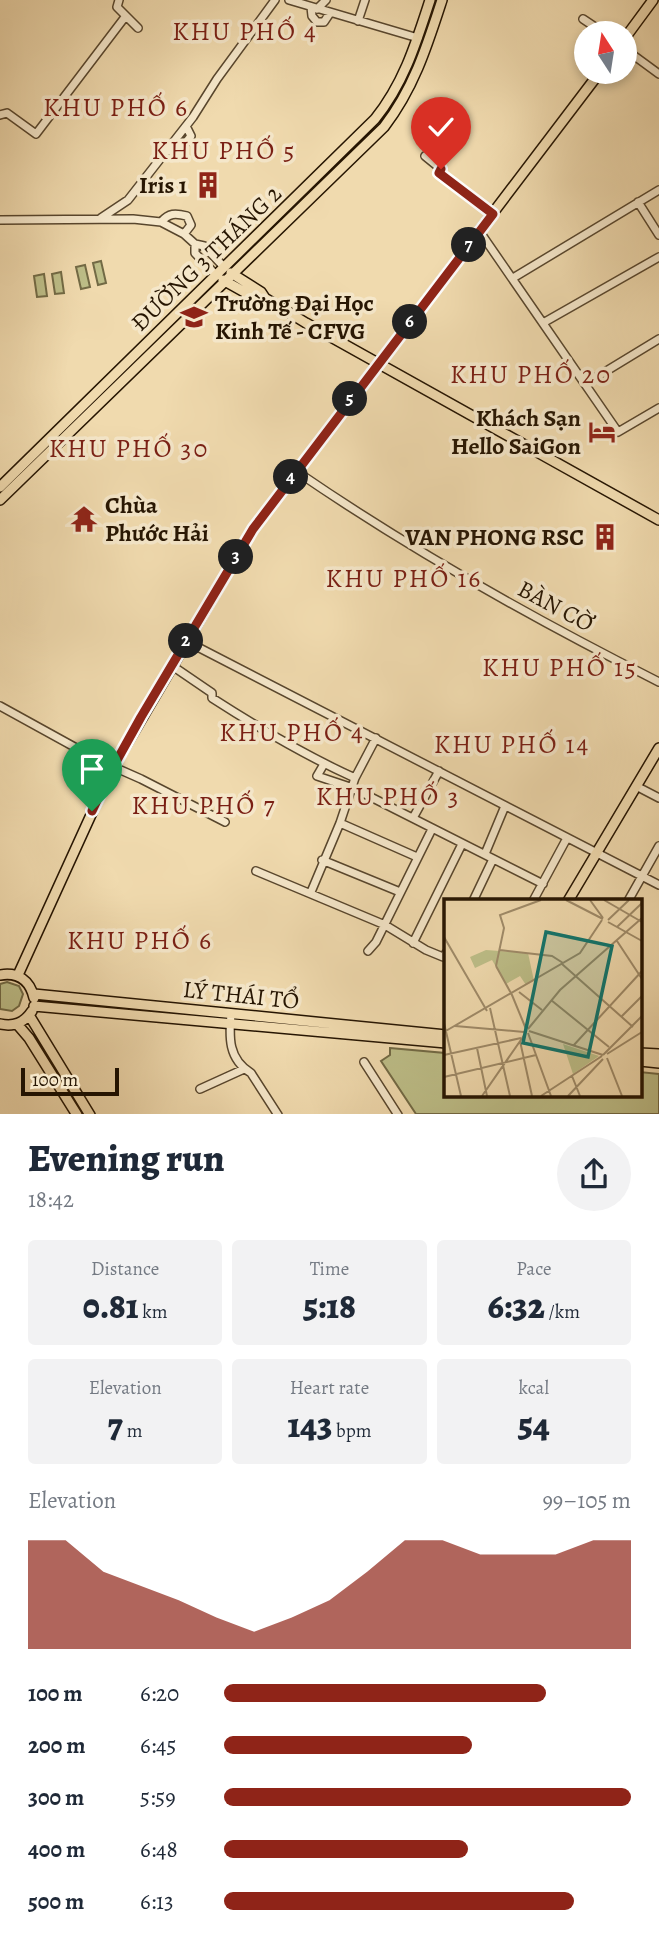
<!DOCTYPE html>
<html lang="en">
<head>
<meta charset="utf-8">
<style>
	body { margin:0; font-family:Alegreya,serif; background:#f2f2f3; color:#1f2937; height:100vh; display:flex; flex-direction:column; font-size:26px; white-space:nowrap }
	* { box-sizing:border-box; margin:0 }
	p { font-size:23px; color:#747a83 }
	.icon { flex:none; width:38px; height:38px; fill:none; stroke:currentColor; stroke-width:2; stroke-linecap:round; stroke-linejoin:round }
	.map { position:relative; height:1114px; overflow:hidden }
	.details { display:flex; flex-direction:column; background:#fff; flex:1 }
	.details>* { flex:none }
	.needle { width:46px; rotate:348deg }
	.controls { position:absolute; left:574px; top:21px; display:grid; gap:14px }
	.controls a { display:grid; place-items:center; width:63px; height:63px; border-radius:50%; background:#fff; box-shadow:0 4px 10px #0003; font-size:35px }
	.scale { position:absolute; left:21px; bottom:18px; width:98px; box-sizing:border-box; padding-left:7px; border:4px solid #261502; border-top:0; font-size:19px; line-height:24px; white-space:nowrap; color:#261502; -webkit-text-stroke:5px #f5e7ca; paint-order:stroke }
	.pin { position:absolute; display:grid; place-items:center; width:60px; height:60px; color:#fff; margin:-72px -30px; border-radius:50% 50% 50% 0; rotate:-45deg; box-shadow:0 0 7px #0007 }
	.pin .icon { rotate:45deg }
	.km { position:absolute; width:35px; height:35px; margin:-18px; border-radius:50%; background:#222; color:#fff; font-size:19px; line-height:35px; text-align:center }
	.round { display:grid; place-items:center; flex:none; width:74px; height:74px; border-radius:37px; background:#f2f2f3 }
	.overview { display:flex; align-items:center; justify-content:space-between; height:119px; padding:0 28px }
	h1 { font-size:38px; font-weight:800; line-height:52px }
	.stats { display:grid; grid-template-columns:repeat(3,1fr); gap:10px; height:119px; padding:7px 28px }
	.stats div { display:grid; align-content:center; border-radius:7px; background:#f2f2f3; text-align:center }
	.stats b { font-size:35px; font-weight:800 }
	.stats small { font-size:19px; font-weight:400 }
	.stats p { font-size:19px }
	.chart { height:196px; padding:14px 28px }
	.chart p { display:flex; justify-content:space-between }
	.chart svg { width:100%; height:126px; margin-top:7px; fill:#8f2418; opacity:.7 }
	ul { padding:0 28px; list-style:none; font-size:23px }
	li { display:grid; grid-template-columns:112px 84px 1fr; align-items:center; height:52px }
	li i { height:18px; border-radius:9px; background:#8f2418 }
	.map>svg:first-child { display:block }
	.green { fill:#bdbe88; stroke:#726a45; stroke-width:2 }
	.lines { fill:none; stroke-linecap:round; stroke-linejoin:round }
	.minor-casing { stroke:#58462d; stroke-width:10 }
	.major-casing { stroke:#261502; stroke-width:12 }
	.minor { stroke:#f5e7ca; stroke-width:7 }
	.major { stroke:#f0daae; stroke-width:9 }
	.route-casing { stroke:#fff; stroke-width:14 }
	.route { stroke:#8f2418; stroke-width:9 }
	.labels { text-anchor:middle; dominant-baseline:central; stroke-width:7; stroke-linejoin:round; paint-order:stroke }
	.poi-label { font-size:24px; font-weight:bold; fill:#261502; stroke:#f5e7ca; text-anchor:end }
	.street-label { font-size:24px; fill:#261502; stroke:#f5e7ca }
	.neighbourhood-label { font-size:26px; letter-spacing:2px; fill:#7a1f14; stroke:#f5e7ca }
	.inset-road { fill:none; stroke:#9f8b69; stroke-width:2 }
	.view { fill:#0f766e; fill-opacity:0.15; stroke:#0f766e; stroke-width:3.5 }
	.inset-edge { fill:none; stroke:#261502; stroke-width:3.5 }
</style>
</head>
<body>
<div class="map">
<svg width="659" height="1115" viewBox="0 0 659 1115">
	<rect width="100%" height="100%" fill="#f0daae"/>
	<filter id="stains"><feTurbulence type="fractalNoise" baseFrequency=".00286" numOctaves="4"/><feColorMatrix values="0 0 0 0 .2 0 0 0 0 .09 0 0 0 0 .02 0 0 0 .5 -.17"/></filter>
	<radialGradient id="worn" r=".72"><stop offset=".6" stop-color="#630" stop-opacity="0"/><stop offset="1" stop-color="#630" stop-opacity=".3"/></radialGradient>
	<path class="green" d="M101,261L106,283L98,285L93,263Z
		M85,265L90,287L81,289L76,267Z
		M61,272L64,293L55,294L52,274Z
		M44,274L47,296L37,297L34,276Z
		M7,982L19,986L23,994L19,1006L12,1011L0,1009V984Z
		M390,1048L445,1053L446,1095H640V1072L659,1074V1114H416L381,1061L390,1055Z"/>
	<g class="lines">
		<defs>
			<path id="minor" d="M119,0L117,7L138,28
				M289,0L418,38
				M311,7L312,16L317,22H324L330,13
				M317,9L326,0
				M583,19L604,33
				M358,21L365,0
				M625,49L659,74
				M0,115L7,113L36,134L125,17
				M167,151L178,152L191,136L186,126
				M425,156L441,169L439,173L493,214
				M638,202L659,235
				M101,218L128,200L193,117L217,79L275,0
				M0,220L133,219L161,222L184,234L195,244L204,246L224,267
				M161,222C169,213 175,213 187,216L191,225L184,234
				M480,232L618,432L659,408
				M195,244V253L216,275
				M513,278L659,190
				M543,323L659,257
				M585,384L659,339
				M296,471C411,550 534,619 659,682
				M186,641L659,885
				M171,665L212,693V698C257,727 306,756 355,778
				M0,706L98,760L141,779L225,822
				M324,764L317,776L353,788L543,884
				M636,786L659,798
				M413,818L439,771
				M340,823L417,857
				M485,854L505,806
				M322,860L400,892
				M256,871L385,925L426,950L443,957L446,953
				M311,892L340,823L355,778L376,738
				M473,901L493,859
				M533,901L567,838
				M628,901L659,846
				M413,943L462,844
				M368,951L376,942L432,829
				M231,1014C229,1037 228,1059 251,1073L278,1115
				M364,1062L398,1115
				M200,1089L244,1069"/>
			<path id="major" d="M625,38L653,0
				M231,273L261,292L265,298L306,323L659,520
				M223,280L257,299L265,298
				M0,487L375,119C404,83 416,43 430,0
				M0,500L384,127C414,88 427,46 442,0
				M568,901L659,748
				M0,975C18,972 30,980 34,998
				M18,975L111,771L253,529L600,72
				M34,994L446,1035
				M34,1006L446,1043
				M29,1015L90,1115
				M0,1024C14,1027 24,1023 32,1011
				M17,1024L29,1038L77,1115
				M640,1053L659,1054
				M640,1061L659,1063"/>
		</defs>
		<use href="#minor" class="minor-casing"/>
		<use href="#major" class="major-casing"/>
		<use href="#minor" class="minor"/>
		<use href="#major" class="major"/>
	</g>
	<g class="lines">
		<defs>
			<path id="route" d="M92,811L111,771L141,717L253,529L493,214L439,173L441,169"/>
		</defs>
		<use href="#route" class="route-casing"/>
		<use href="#route" class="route"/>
	</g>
	<defs>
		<symbol id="building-bare" viewBox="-9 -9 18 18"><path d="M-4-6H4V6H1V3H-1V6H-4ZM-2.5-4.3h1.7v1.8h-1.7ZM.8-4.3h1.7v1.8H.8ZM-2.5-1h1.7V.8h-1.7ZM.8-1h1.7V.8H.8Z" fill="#8f2418" stroke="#f5e7ca" stroke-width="2.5" paint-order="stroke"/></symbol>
		<symbol id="university-bare" viewBox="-9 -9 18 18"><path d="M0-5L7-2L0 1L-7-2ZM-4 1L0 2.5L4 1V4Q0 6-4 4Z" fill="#8f2418" stroke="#f5e7ca" stroke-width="2.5" paint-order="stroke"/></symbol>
		<symbol id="hotel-bare" viewBox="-9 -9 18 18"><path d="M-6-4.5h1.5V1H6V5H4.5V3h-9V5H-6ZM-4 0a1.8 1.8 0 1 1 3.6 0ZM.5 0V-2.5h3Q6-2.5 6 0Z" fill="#8f2418" stroke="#f5e7ca" stroke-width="2.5" paint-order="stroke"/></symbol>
		<symbol id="temple-bare" viewBox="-9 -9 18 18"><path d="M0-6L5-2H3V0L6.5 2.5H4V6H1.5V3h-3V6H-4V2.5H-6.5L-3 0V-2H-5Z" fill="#8f2418" stroke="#f5e7ca" stroke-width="2.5" paint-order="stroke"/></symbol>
	</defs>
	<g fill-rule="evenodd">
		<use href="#building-bare" x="189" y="166" width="38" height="38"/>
		<use href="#university-bare" x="175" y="298" width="38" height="38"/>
		<use href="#hotel-bare" x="583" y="413" width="38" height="38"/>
		<use href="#temple-bare" x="65" y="500" width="38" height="38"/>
		<use href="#building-bare" x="586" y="518" width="38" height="38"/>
	</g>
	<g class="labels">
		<g class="poi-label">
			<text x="187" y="185">Iris 1</text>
			<text x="215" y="303" text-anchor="start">Trường Đại Học<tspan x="215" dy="28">Kinh Tế - CFVG</tspan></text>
			<text x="581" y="418">Khách Sạn<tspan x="581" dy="28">Hello SaiGon</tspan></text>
			<text x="105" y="505" text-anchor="start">Chùa<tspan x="105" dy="28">Phước Hải</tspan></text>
			<text x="584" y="537">VAN PHONG RSC</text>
		</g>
		<g class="street-label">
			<text transform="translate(206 258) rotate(-44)">ĐƯỜNG 3 THÁNG 2</text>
			<text transform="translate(556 606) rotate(28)">BÀN CỜ</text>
			<text transform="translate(241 995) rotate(6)">LÝ THÁI TỔ</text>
		</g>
		<g class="neighbourhood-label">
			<text x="245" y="31">KHU PHỐ 4</text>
			<text x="116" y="107">KHU PHỐ 6</text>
			<text x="224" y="150">KHU PHỐ 5</text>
			<text x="531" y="374">KHU PHỐ 20</text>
			<text x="129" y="448">KHU PHỐ 30</text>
			<text x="404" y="578">KHU PHỐ 16</text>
			<text x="560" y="667">KHU PHỐ 15</text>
			<text x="292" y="732">KHU PHỐ 4</text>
			<text x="512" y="744">KHU PHỐ 14</text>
			<text x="388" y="796">KHU PHỐ 3</text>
			<text x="204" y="805">KHU PHỐ 7</text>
			<text x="140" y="940">KHU PHỐ 6</text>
		</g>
	</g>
	<g transform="translate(444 899)">
		<rect width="198" height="198" fill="#f0daae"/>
		<path d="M42,51L84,54L90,82L82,86L76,77L62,85L48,61L31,69L26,58ZM119,145L155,157L129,175Z" fill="#bdbe88"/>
		<path class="inset-road" d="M122,1L159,20M146,1L159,19M160,1L198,23M164,21L185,1M164,23L198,42M173,28L198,4M0,38L43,112M173,42L198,80M56,51L108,57L119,64M118,65L189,128M52,67L60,29L56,16L97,1M52,67L68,96M75,93L98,111M68,96L82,130M107,101L165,148M46,109L66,197M178,117L198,97M0,124L17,197M11,127L80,133M84,130L116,91L198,19M85,132L159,156M0,133L136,54L158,21M84,134L107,197M76,142L88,197M129,147L198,72M33,149L43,197M163,155L198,133M0,156L77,139M159,156L198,117M163,159L178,197M128,177L136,197M0,178L92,156M38,197L81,135M97,197L158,157M124,197L159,160"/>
		<path class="view" d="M102,33L168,47L144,158L79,144Z"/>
		<rect width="198" height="198" class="inset-edge"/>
	</g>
	<rect width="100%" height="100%" filter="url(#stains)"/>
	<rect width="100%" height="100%" fill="url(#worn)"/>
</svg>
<div class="controls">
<a><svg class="needle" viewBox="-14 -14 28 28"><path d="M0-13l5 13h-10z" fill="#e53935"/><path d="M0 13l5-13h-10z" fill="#747a83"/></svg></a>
</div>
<div class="scale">100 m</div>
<div class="pin" style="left:92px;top:811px;background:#1e9e55"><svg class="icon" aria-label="arrive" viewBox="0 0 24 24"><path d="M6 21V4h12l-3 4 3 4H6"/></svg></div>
<div class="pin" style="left:441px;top:169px;background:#d93025"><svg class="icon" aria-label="check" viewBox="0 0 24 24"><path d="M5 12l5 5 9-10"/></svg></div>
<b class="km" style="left:186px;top:641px">2</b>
<b class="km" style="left:236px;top:557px">3</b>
<b class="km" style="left:291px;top:477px">4</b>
<b class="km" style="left:350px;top:399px">5</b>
<b class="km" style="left:410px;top:322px">6</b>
<b class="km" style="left:469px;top:245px">7</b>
</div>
<section class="details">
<div class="overview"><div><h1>Evening run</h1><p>18:42</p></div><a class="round"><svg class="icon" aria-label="share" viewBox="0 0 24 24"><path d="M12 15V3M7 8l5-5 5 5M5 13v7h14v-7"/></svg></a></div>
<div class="stats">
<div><p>Distance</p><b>0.81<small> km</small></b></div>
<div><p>Time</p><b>5:18</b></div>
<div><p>Pace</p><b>6:32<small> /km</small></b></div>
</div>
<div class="stats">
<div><p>Elevation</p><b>7<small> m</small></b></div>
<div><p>Heart rate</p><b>143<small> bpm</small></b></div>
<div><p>kcal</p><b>54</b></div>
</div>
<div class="chart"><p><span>Elevation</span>99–105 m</p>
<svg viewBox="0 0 160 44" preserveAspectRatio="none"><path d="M0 44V6L10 6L20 17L30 22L40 27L50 33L60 38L70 33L80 27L90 17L100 6L110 6L120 11L130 11L140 11L150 6L160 6V44z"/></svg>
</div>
<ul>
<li><b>100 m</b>6:20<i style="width:79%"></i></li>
<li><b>200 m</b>6:45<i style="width:61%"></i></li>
<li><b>300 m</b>5:59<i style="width:100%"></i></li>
<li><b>400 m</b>6:48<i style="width:60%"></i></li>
<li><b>500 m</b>6:13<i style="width:86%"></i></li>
</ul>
</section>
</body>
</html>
